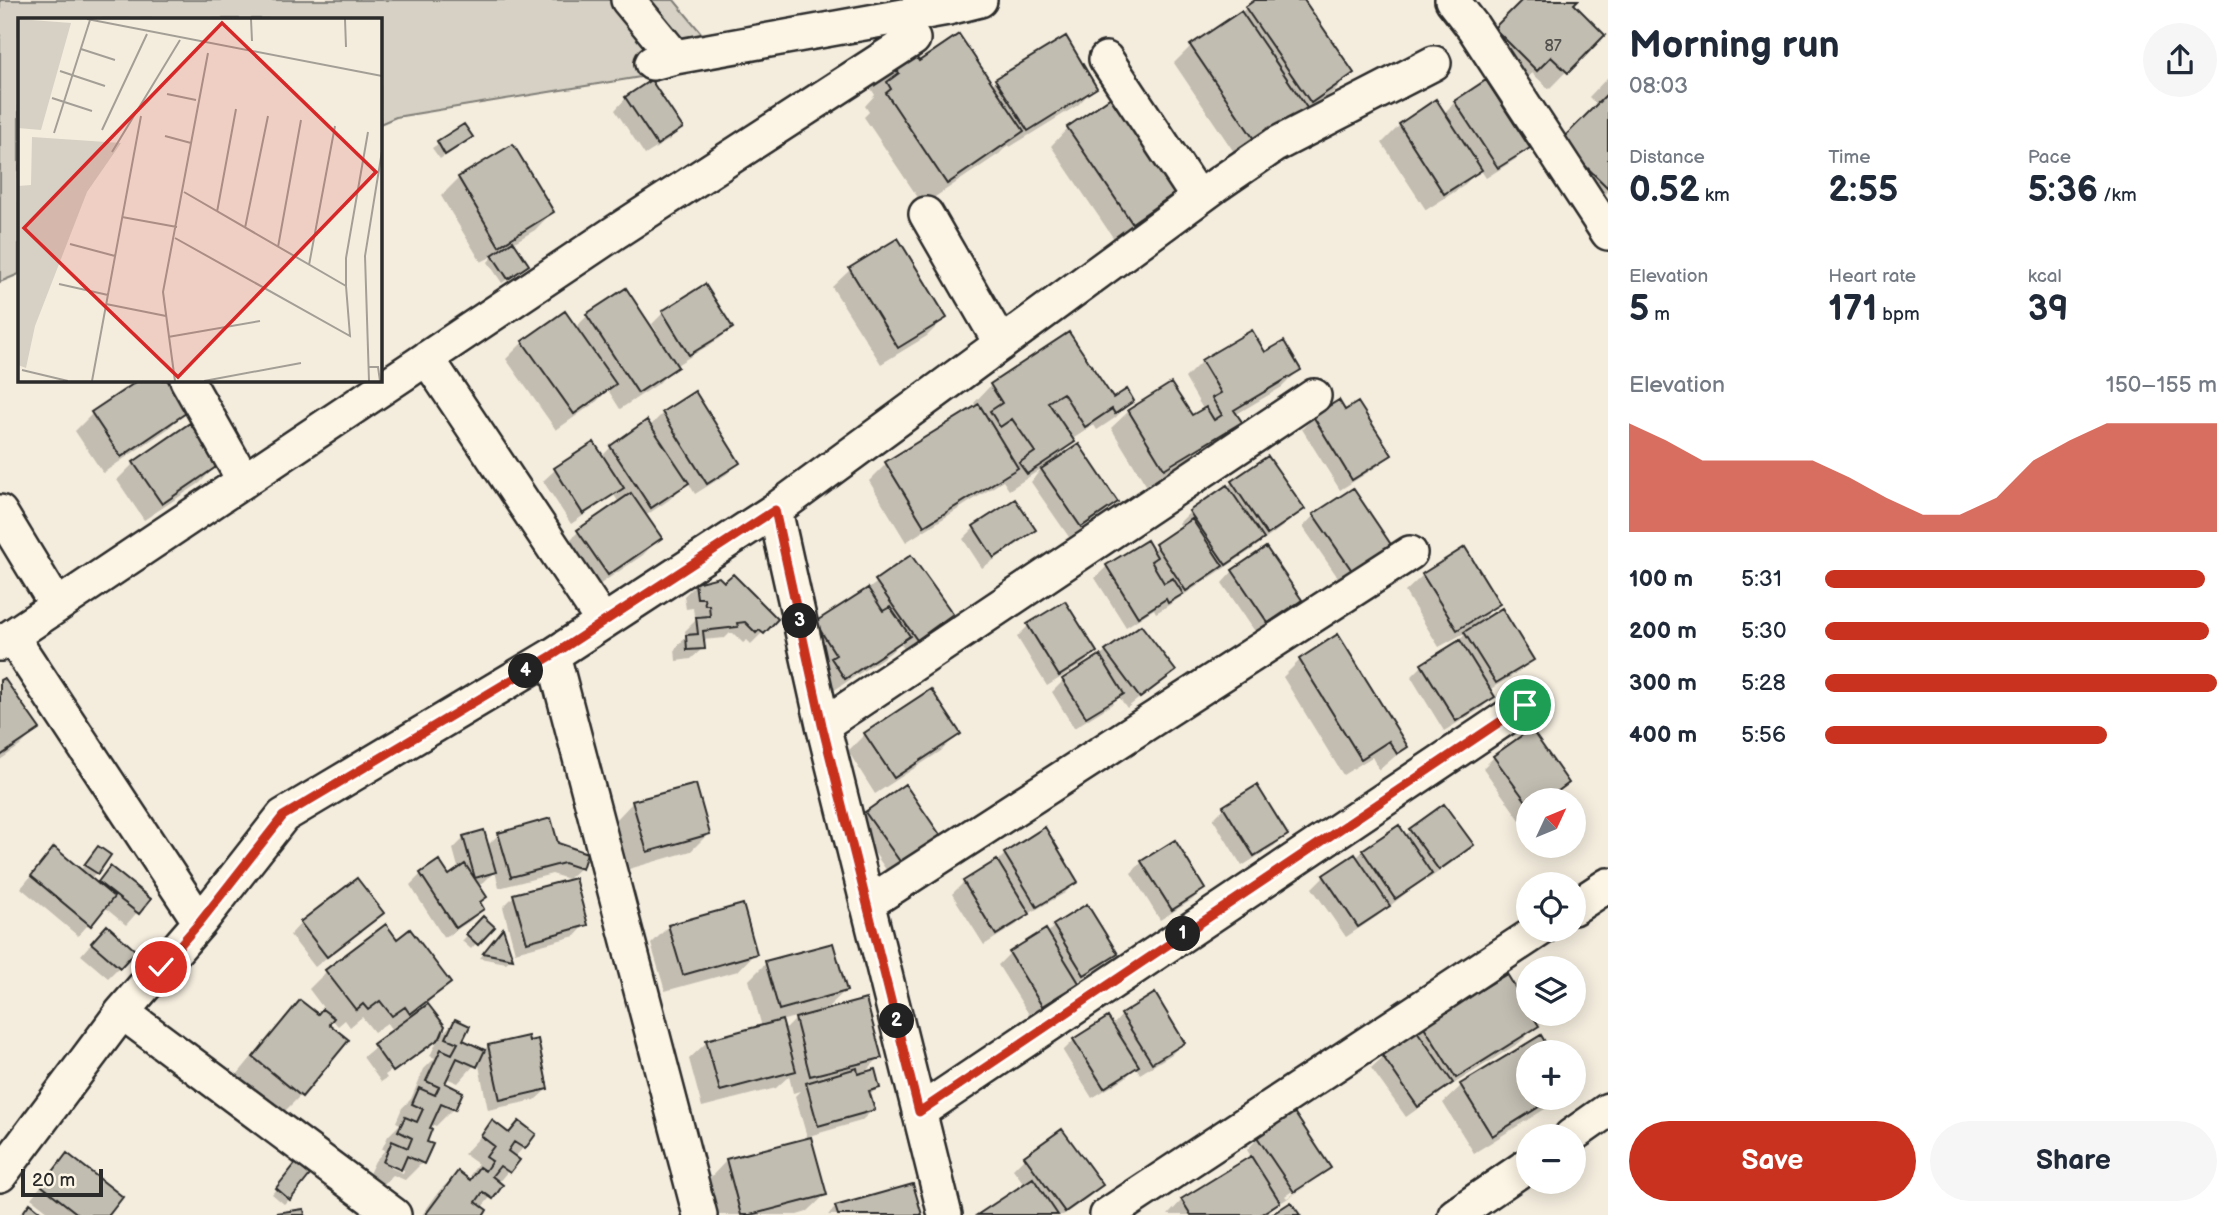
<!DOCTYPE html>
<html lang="en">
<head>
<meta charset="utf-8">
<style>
	body { margin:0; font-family:"Balsamiq Sans",sans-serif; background:#f6f6f7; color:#1f2937; height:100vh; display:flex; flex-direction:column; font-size:26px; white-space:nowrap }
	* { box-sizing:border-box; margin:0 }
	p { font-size:23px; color:#747a83 }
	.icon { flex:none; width:38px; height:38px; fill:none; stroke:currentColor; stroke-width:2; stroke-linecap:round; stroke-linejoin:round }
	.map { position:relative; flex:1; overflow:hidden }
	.drawer { display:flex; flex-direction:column; background:#fff; width:630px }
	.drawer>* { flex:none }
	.needle { width:46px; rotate:46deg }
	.tools { position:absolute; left:1516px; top:788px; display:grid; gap:14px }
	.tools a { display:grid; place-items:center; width:70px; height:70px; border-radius:50%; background:#fff; box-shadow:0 4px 18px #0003; font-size:35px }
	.scale { position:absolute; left:21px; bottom:18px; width:82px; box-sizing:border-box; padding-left:7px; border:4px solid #2b2b2b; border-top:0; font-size:19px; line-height:24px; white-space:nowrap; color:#2b2b2b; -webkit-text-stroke:5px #fcf5e5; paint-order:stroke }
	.pin { position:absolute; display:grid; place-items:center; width:60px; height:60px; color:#fff; margin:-30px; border:4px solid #fff; border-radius:50%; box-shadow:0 2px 7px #0007 }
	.km { position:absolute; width:35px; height:35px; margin:-18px; border-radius:50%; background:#222; color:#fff; font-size:19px; line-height:35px; text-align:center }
	.round { display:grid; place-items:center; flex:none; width:74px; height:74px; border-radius:37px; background:#f6f6f7 }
	.overview { display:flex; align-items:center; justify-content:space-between; height:119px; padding:0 21px }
	h1 { font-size:38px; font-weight:800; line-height:52px }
	.metrics { display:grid; grid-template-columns:repeat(3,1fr); gap:10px; height:119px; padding:7px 21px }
	.metrics div { display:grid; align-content:center }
	.metrics b { font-size:35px; font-weight:800 }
	.metrics small { font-size:19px; font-weight:400 }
	.metrics p { font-size:19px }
	.chart { height:196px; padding:14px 21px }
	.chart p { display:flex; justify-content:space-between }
	.chart svg { width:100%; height:126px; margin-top:7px; fill:#c8321e; opacity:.7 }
	.primary-button { display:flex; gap:14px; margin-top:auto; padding:14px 21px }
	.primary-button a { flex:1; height:80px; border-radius:42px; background:#c8321e; color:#fff; font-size:28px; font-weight:800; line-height:80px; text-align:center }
	.primary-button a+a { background:#f6f6f7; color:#1f2937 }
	ul { padding:0 21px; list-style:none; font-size:23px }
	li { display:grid; grid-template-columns:112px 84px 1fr; align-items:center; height:52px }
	li i { height:18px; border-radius:9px; background:#c8321e }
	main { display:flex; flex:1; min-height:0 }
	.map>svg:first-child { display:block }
	.green { fill:#d6d1c4; stroke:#807e78; stroke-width:2 }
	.shadow { fill:#0003; fill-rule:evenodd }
	.building { fill:#c2bdb1; stroke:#2b2b2b; stroke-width:2 }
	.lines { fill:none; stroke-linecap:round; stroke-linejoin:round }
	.minor-casing { stroke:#2b2b2b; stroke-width:38 }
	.minor { stroke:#fcf5e5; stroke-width:33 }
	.route-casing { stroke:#fff; stroke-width:14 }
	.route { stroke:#c8321e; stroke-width:9 }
	.labels { text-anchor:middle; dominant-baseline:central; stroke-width:5; stroke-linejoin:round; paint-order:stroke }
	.number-label { font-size:16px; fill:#51504c }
	.inset-road { fill:none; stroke:#a49f96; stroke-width:2 }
	.view { fill:#d62828; fill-opacity:0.15; stroke:#d62828; stroke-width:3.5 }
	.inset-edge { fill:none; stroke:#2b2b2b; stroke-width:3.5 }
</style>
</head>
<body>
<main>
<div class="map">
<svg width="1608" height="1215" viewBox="0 0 1608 1215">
	<rect width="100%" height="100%" fill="#f4edde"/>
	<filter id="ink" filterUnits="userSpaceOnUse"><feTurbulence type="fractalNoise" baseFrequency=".0143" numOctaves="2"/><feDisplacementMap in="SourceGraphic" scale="14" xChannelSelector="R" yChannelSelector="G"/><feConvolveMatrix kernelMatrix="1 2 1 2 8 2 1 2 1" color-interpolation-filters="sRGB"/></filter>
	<g filter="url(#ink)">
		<path class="green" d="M0,0H674L726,63L396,117L380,124V19H19V274L0,282Z"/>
		<path class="shadow" d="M1259,0H1302L1352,73L1335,91L1238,158L1174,63L1191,46Z
			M1525,0H1575L1571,4L1602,35L1549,89L1532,73L1519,87L1478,47Z
			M919,63L991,86L996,80L1095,87L1078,105L1010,147L1008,145L999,154L923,205L864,117L869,112L865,106L875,95L870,87L893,64Z
			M1608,77V191L1592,207L1544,160L1598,106L1589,97Z
			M626,98L680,128L669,140L645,155L615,110Z
			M1455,102L1528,147L1516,159L1486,178L1480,169L1462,187L1426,210L1382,143L1400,125L1443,114Z
			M464,126L471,137L440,159L432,148Z
			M1068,128L1180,188L1162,206L1114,239L1051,146Z
			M512,146L552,212L535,230L513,243L522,270L502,283L488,262L493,256L481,262L441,196L459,178Z
			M897,241L945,318L927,336L881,364L832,287L850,270Z
			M663,313L730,328L719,339L675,366L658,384L620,409L608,390L596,402L556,430L506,359L523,342L575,328L588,315L654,334L657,332L652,324Z
			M1069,335L1112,401H1132L1115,418L1097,430L1094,425L1071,440L1073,442L1056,459L1116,501L1105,513L1069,537L1031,482L1041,469L1009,490L1003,481L906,542L869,481L886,464L977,408L974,403L991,385Z
			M1264,355L1299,370L1282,387L1235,415L1239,421L1222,439L1146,485L1111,428L1129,411L1191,418L1203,409L1185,378L1202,361Z
			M142,380H165L186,410L169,428L103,473L75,431L92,414Z
			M694,393L738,463L727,474L695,494L688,482L669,500L645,516L660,537L643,555L590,591L561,549L578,532L619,503L614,495L571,524L543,481L555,470L594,445L601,457L611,447L646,423L649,427L663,413Z
			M1338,402L1344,413L1389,455L1378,466L1340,490L1302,429L1314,417Z
			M1268,458L1302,509L1291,520L1250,551L1169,605L1156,613L1154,609L1126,627L1095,578L1107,566L1151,550L1182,528L1179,523L1190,512Z
			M134,463L217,465L200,483L144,520L117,480Z
			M1314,515L1390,545L1341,582L1303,527Z
			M974,528L1033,530L1022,541L982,568L963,539Z
			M911,557L951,614L940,625L905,650L900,643L890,653L827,695L799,641Z
			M1233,571L1300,599L1288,611L1256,633L1222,583Z
			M1423,575L1498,603L1478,624L1532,660L1520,671L1489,690L1493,696L1482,708L1444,731L1411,677L1422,666L1454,646L1468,631L1439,647L1405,592Z
			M696,584L776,619L751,644L747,640L743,643L733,633H730L725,638L702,640L703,648L691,659L676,661L675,649L686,637L685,631L701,615L694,616L693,608L686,609L684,596Z
			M1028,626L1095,652L1084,663L1047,686L1017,637Z
			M1106,652L1173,671L1127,708L1119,697L1111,705L1074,728L1052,692L1063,681Z
			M1300,660L1406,747L1379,770L1372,757L1343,775L1283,677Z
			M0,682L37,729L20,746L0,760Z
			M865,734H958L941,751L875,794L848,751Z
			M1494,757L1567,783L1548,800H1528V814L1520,820L1483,768Z
			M633,802L708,834L691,851L629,869L616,820Z
			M1224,808L1286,835L1274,846L1242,866L1213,819Z
			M867,813L930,851L891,877L855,824Z
			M1411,830L1471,845L1460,857L1427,880L1425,878L1376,917L1346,937L1312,888L1324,876L1355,856L1356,858L1363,851L1404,836Z
			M499,834L580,868L568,879L552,874L499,888L495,871L483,883L477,885L478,903L482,909L470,921L444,938L410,885L421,874L448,878L459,871L453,849L464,838L487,846Z
			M54,849L80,871L93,853L109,855L90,880L95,884L110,869L148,900L126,925L104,907L78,936L21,888Z
			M1005,854L1076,881L1065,893L1025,916L1016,925L984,945L952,894L964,882L997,862Z
			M1142,862L1203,889L1192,900L1160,920L1131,873Z
			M514,896L586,924L575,936L515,952L503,907Z
			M382,913L315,967L290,935L301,923Z
			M483,919L492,927L471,949L462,941Z
			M385,926L396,941L449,983L426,1004L443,1026L438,1038L455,1021L461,1041L483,1051L488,1046L547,1089L535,1100L488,1110L478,1061L458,1083L446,1078L443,1084L453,1109L436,1126L430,1124L422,1163L405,1180L393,1175L382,1186L366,1180L375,1161L385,1150L382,1149L388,1136L400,1124L396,1122L402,1108L411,1099L424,1069L435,1058L430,1056L438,1039L385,1075L387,1078L381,1082L363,1057L393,1032L387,1023L374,1032L362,1017L350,1027L345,1020L338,1026L331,1018L327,1024L301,1095L283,1113L237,1075L283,1019L300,1002L317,1016L324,1009L309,989L326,972ZM390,1163L404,1170L403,1173L387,1166Z
			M669,926L755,953L738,971L665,991L651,944Z
			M1054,926L1116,954L1104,965L1076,982L1065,994L1030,1016L998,965L1010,953L1045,932L1047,934Z
			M498,936L511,959L506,963L480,958Z
			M95,939L119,967L108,978L81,955Z
			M766,963L845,991L823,1012L880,1057L863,1074L878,1087L869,1096L873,1110L861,1121L809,1136L825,1195L807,1212L797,1215H719L710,1178L727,1160L808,1140L795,1096L800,1091L793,1093L789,1076L776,1088L702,1107L689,1059L707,1042L762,1027L749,980ZM799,1016L783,1032L780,1021Z
			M1528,1013L1537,1026L1519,1043L1444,1090L1406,1117L1371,1068L1383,1057L1424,1026Z
			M1122,1015L1183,1042L1172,1054L1140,1074L1136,1067L1125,1078L1092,1098L1063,1051L1074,1040L1112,1026Z
			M1540,1037L1528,1052V1097H1560L1553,1104L1474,1153L1443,1103L1461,1086Z
			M493,1123L523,1148L514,1158L517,1160L498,1183L501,1185L481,1208L482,1215H422L440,1190L458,1173L468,1181L472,1177L470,1175L478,1164L464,1154Z
			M1258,1138L1329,1168L1318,1178V1174L1285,1196L1287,1198L1318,1179L1282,1202L1280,1200L1265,1215H1260V1213L1256,1215H1168L1182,1200L1252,1158L1247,1150Z
			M67,1155L107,1215H53L31,1198Z
			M1025,1157L1101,1185L1089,1197L1063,1215H980L1025,1185L1013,1169Z
			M291,1171L289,1199L284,1204L272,1194Z
			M836,1207L920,1215H828Z"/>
		<path class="building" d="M1255,0H1304L1354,73L1311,103L1245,7Z
			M1522,0H1578L1574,4L1605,35L1568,73L1551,57L1537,71L1494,28Z
			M1241,11L1307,108L1256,142L1190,45Z
			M959,34L1024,131L947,184L886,93L891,89L887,82L899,73L892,62L911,49L919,61Z
			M1066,36L1097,88L1028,131L995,79Z
			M651,80L683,128L657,145L625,97Z
			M1486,80L1530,148L1498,168L1454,101Z
			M1117,93L1182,188L1132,223L1067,127Z
			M1607,94L1608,95V188L1560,141Z
			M1436,99L1482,170L1444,194L1399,124Z
			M464,124L473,137L445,155L437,141Z
			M513,144L554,212L499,246L458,177Z
			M898,238L947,318L898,348L849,268Z
			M513,241L529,265L508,279L492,255Z
			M705,284L733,328L689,355L662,311Z
			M626,288L678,367L638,393L586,314Z
			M565,311L616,384L574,414L522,341Z
			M1252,330L1265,352L1284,341L1301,370L1234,410L1242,422L1164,469L1128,410L1171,383L1192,415L1206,407L1214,420L1222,415L1212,398L1221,393L1201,360Z
			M1069,332L1113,398L1127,389L1134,401L1115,414L1112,409L1085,427L1063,393L1048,402L1075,442L1027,474L1019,463L1035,452L1012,419L1000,427L990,411L1002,403L990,384Z
			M139,380H167L189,411L121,457L91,412Z
			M695,391L740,463L707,484L662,412Z
			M1339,400L1345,410L1358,402L1392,455L1352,480L1313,416Z
			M979,404L1018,468L924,526L885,462Z
			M647,420L689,483L651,508L610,446Z
			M190,423L219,465L162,504L133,462Z
			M594,442L624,488L583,514L554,468Z
			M1079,444L1118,502L1081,527L1041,469Z
			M1268,456L1305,509L1267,535L1231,481Z
			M1227,485L1264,539L1226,565L1189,511Z
			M1353,488L1392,546L1353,572L1313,514Z
			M631,493L662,538L608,575L577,530Z
			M1015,499L1036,530L994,558L973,526Z
			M1192,519L1223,566L1186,591L1155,544Z
			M1147,540L1157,557L1151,561L1164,583L1173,578L1183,594L1168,603L1166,599L1138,617L1106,565Z
			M1266,547L1302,600L1268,623L1232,570Z
			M1465,547L1500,604L1457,630L1422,574Z
			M911,555L953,614L917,640L875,580Z
			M733,574L778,619L764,634L759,630L756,633L745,622L737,623L738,627L703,631L705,649L687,650L686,635L698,634L696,617L710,616L709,605H705L704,598H697L695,583L719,577L724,582Z
			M868,588L883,611L890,607L910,636L845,679L831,658L836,655L815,622Z
			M1065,601L1097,652L1059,676L1027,624Z
			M1502,608L1534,660L1496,683L1464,632Z
			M1141,625L1176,671L1140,698L1105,651Z
			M1338,634L1408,747L1397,754L1389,741L1361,759L1299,659Z
			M1460,640L1495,697L1456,721L1421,664Z
			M1100,655L1124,694L1086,717L1062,679Z
			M4,678L40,729L0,756V680Z
			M931,689L961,734L894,778L864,733Z
			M1531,729L1569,783L1546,800H1528V804L1493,756Z
			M696,784L710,834L647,852L632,801Z
			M905,784L943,839L904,867L865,812Z
			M1257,785L1288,835L1254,856L1223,806Z
			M1444,804L1474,845L1439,870L1409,829Z
			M551,818L558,843L587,853L582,869L564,863L511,877L498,833Z
			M1399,825L1432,874L1395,899L1362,850Z
			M1045,827L1078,882L1037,907L1004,853Z
			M484,830L496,872L475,878L463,836Z
			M1175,840L1205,889L1172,910L1141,861Z
			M98,846L111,855L98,874L84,865Z
			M54,847L114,897L91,926L31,876Z
			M1355,854L1390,906L1358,927L1323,875Z
			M439,860L449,875L465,864L487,897L480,902L484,909L456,928L420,873Z
			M997,860L1030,914L996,935L963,881Z
			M110,866L151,899L139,914L98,882Z
			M357,878L384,913L327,957L300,922Z
			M575,878L588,925L527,942L513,894Z
			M743,904L757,954L683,975L668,925Z
			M1087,904L1118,954L1084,975L1053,925Z
			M483,916L495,927L478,945L466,934Z
			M386,924L397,939L410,929L451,983L410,1014L405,1007L392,1016L380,1001L368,1010L363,1004L356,1010L325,970Z
			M107,925L136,951L120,968L91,943Z
			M503,928L513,959L483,953Z
			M1046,929L1079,983L1042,1006L1009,952Z
			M833,943L847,991L779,1010L765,961Z
			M1507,974L1528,1008V1013H1531L1539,1026L1456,1078L1423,1025Z
			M1155,993L1185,1043L1152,1063L1121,1014Z
			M866,999L882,1058L810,1076L795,1018Z
			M300,1000L318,1014L322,1009L334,1018L329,1024L349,1040L302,1097L253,1057Z
			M428,1004L445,1026L440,1038L393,1072L373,1044Z
			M1108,1017L1139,1066L1104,1088L1073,1039Z
			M455,1019L470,1026L463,1040L485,1050L477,1067L457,1058L445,1083L463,1092L455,1110L441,1104L430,1128L432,1129L427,1142L433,1144L424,1164L407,1156L401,1170L383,1162L392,1141L408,1148L412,1138L398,1131L405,1117L417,1122L423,1109L412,1104L419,1088L435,1095L439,1087L426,1081L441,1049L452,1054L458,1043L446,1038Z
			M782,1020L796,1071L720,1091L706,1040Z
			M1417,1031L1453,1083L1418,1107L1382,1055Z
			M1541,1035L1551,1052H1528V1097H1555L1492,1136L1460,1084Z
			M528,1036L529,1041L538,1039L548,1089L500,1100L488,1045Z
			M857,1068L858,1074L875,1069L880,1088L869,1091L875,1110L818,1126L806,1083Z
			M1294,1112L1331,1168L1294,1192L1257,1137Z
			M492,1120L509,1133L519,1121L536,1134L525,1149L514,1142L508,1151L520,1160L510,1173L500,1166L492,1176L503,1185L493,1199L483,1192L476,1202L487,1210L484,1215H428L426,1214L458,1171L470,1180L479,1167L485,1171L492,1161L486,1157L494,1146L481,1136Z
			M1062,1129L1103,1185L1065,1212L1024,1156Z
			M811,1137L827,1195L750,1215H741L726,1159Z
			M67,1153L123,1197L109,1215H79L42,1186Z
			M1251,1156L1280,1202L1260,1215H1191L1181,1199Z
			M296,1163L310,1175L290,1200L276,1188Z
			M1033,1178L1058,1215H977Z
			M913,1184L922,1215H838L835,1206Z
			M1291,1202L1300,1215H1271Z
			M30,1203L45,1215H21Z
			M304,1209L305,1215H274L276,1213Z"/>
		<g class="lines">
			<defs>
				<path id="minor" d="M628,0L675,57
					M1452,0L1473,27L1608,233
					M1106,59L1198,198
					M652,63L675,57L948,8L980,0
					M926,214L1001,344
					M427,358L603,622
					M187,380L244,481
					M775,510L823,725L945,1215
					M0,512L57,606
					M12,637L200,922
					M0,644L614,233L913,39
					M553,655L700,1215
					M823,725L1314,396
					M867,904L1410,553
					M1573,908L1608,885
					M122,1012L394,1215
					M919,1112L1525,705
					M1571,1136L1608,1110
					M0,1175L122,1012L200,922L283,816L553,655L775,510L1218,184L1275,145L1434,63
					M1107,1215L1541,929
					M1455,1215L1528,1165"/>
			</defs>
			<use href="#minor" class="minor-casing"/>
			<use href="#minor" class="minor"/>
		</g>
	</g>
	<g class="lines" filter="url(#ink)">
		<defs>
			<path id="route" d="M161,967L200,922L283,816L553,655L775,510L822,725L919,1112L1525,705"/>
		</defs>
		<use href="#route" class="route-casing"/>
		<use href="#route" class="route"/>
	</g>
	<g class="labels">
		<g class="number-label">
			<text x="1553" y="46">87</text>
		</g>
	</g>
	<g transform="translate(18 18)">
		<rect width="364" height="364" fill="#f4edde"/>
		<path d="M0,1L53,5L23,112L0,110ZM14,119L103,125L69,174L17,308L8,350L0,347V168L13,167Z" fill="#d6d1c4"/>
		<path class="inset-road" d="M69,1L364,58M233,1L234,23M327,1L328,29M63,31L97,42M42,53L87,68M149,76L178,82M34,80L74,93M84,112L129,16M36,115L72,2M147,118L173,125M94,134L162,22M199,194L218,91M104,199L159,209M227,210L250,98M157,220L332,318L328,268L166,174M52,226L97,238M260,229L283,102M291,247L317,108M41,266L90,277M328,268V240L350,114M88,286L148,298M150,319L242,303M351,349H360L362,363M4,352L50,363M74,363L123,98M157,363L145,274L190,35M186,363L283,345M351,363L347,238L364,133"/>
		<path class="view" d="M204,5L358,154L160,359L6,210Z"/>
		<rect width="364" height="364" class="inset-edge"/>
	</g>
</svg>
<div class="tools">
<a><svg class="needle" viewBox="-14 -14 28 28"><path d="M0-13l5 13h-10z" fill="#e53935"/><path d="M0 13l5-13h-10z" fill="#747a83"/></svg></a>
<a><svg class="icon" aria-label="locate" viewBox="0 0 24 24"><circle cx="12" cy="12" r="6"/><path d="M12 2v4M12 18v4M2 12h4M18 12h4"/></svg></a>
<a><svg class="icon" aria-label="layers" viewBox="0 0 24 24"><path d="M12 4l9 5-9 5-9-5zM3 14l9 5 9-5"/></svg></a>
<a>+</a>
<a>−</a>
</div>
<div class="scale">20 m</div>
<div class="pin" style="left:1525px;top:705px;background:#1e9e55"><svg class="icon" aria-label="arrive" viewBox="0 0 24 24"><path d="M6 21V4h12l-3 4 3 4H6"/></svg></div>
<div class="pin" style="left:161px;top:967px;background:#d93025"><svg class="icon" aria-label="check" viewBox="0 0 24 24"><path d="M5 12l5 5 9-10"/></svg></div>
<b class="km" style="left:1183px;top:934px">1</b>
<b class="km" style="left:897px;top:1021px">2</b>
<b class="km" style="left:800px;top:621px">3</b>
<b class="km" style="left:526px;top:671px">4</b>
</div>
<section class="drawer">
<div class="overview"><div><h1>Morning run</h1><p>08:03</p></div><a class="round"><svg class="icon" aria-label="share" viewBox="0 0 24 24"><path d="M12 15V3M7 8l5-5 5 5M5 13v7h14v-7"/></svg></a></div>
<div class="metrics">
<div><p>Distance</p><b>0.52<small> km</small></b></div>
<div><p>Time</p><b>2:55</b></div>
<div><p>Pace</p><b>5:36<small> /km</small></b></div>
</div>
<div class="metrics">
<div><p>Elevation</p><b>5<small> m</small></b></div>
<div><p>Heart rate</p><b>171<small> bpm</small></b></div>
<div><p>kcal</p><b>39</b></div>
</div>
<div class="chart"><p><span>Elevation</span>150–155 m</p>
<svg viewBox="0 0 160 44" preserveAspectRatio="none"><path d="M0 44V6L10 12L20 19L30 19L40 19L50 19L60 25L70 32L80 38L90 38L100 32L110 19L120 12L130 6L140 6L150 6L160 6V44z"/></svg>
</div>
<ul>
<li><b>100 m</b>5:31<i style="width:97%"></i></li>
<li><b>200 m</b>5:30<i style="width:98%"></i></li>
<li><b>300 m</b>5:28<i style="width:100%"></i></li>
<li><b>400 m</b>5:56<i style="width:72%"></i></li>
</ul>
<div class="primary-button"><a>Save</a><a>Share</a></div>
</section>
</main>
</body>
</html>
